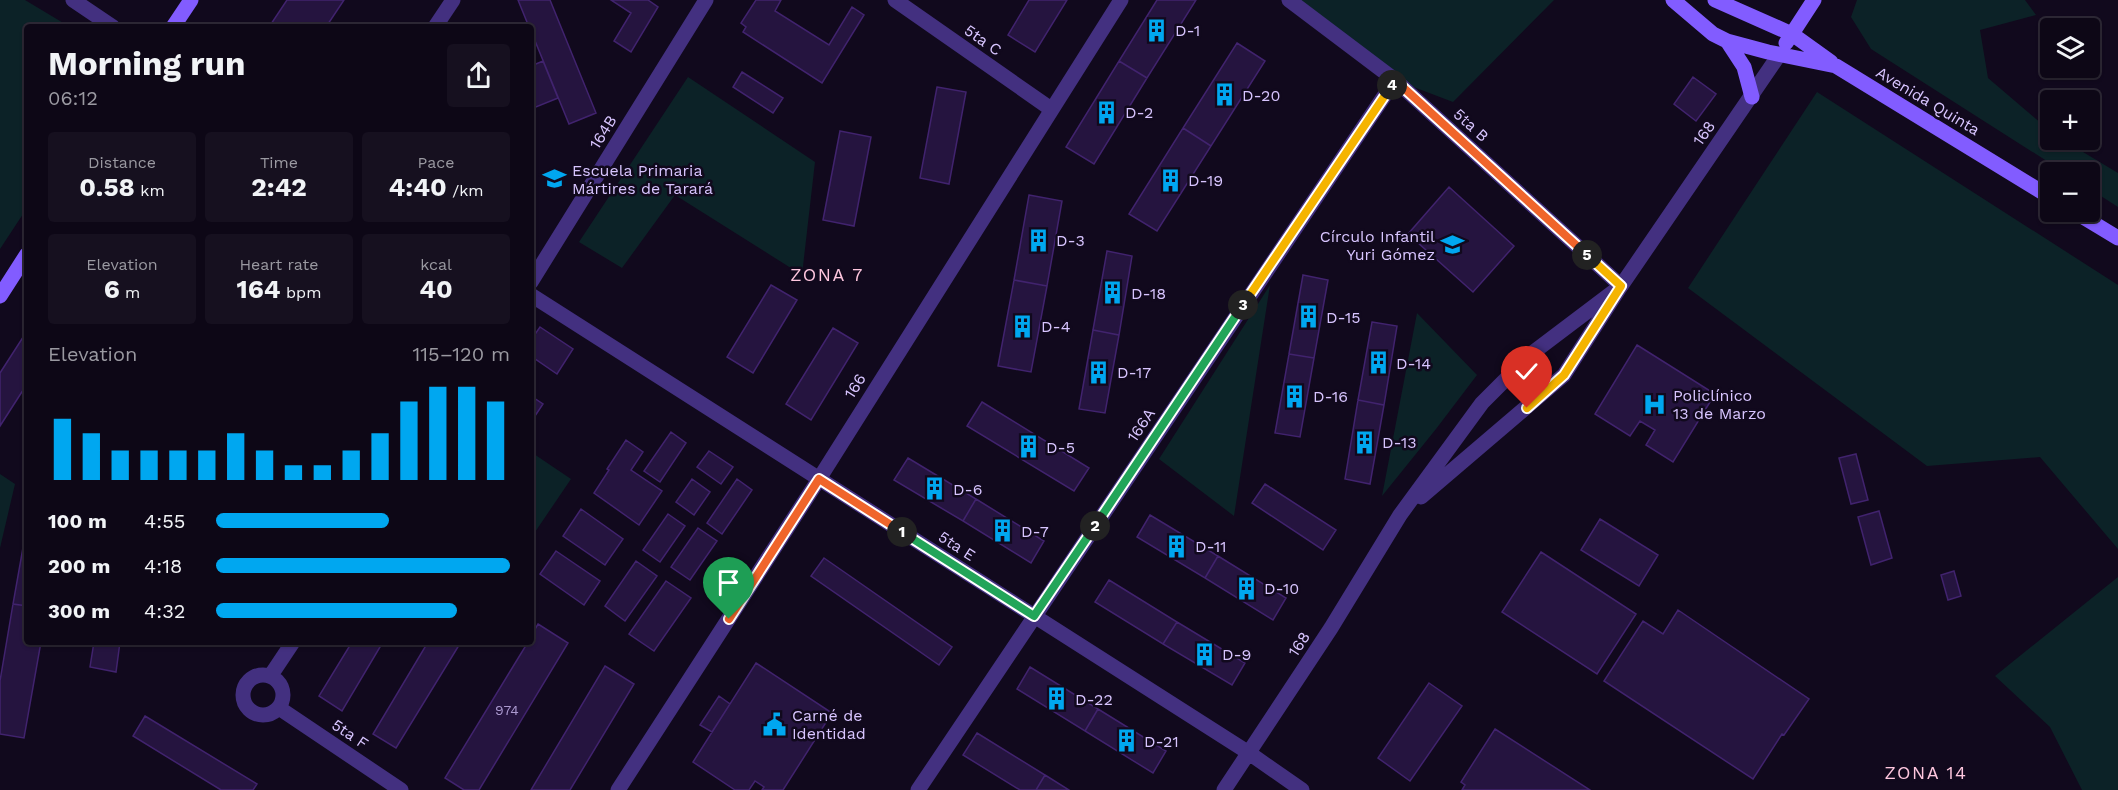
<!DOCTYPE html>
<html lang="en">
<head>
<meta charset="utf-8">
<style>
	body { margin:0; font-family:"Work Sans",sans-serif; background:#16101f; color:#f1f3f6; height:100vh; display:flex; flex-direction:column; font-size:22px; white-space:nowrap }
	* { box-sizing:border-box; margin:0 }
	p { font-size:20px; color:#9a99a1 }
	.icon { flex:none; width:33px; height:33px; fill:none; stroke:currentColor; stroke-width:2; stroke-linecap:round; stroke-linejoin:round }
	.map { position:relative; flex:1; overflow:hidden }
	.panel { position:absolute; left:24px; top:24px; width:510px; height:621px; display:flex; flex-direction:column; background:#0d0716; border-radius:6px; box-shadow:0 2px 4px #0004,0 0 0 2px #2d2835 }
	.panel>* { flex:none }
	.controls { position:absolute; left:2040px; top:18px; display:grid; gap:12px }
	.controls a { display:grid; place-items:center; width:60px; height:60px; border-radius:6px; background:#0d0716; box-shadow:0 2px 4px #0004,0 0 0 2px #2d2835; font-size:30px }
	.pin { position:absolute; display:grid; place-items:center; width:51px; height:51px; color:#fff; margin:-62px -26px; border-radius:50% 50% 50% 0; rotate:-45deg; box-shadow:0 0 6px #0007 }
	.pin .icon { rotate:45deg }
	.km { position:absolute; width:30px; height:30px; margin:-15px; border-radius:50%; background:#222; color:#fff; font-size:16px; line-height:30px; text-align:center }
	.round { display:grid; place-items:center; flex:none; width:63px; height:63px; border-radius:6px; background:#16101f }
	.overview { display:flex; align-items:center; justify-content:space-between; height:102px; padding:0 24px }
	h1 { font-size:33px; font-weight:700; line-height:45px }
	.stats { display:grid; grid-template-columns:repeat(3,1fr); gap:9px; height:102px; padding:6px 24px }
	.stats div { display:grid; align-content:center; border-radius:6px; background:#16101f; text-align:center }
	.stats b { font-size:26px; font-weight:700 }
	.stats small { font-size:16px; font-weight:400 }
	.stats p { font-size:16px }
	.chart { height:168px; padding:12px 24px }
	.chart p { display:flex; justify-content:space-between }
	.chart svg { width:100%; height:108px; margin-top:6px; stroke:#00a7f0; stroke-width:6 }
	ul { padding:0 24px; list-style:none; font-size:20px }
	li { display:grid; grid-template-columns:96px 72px 1fr; align-items:center; height:45px }
	li i { height:15px; border-radius:8px; background:#00a7f0 }
	.map>svg:first-child { display:block }
	.green { fill:#0c2227 }
	.building { fill:#25143f; stroke:#41236e; stroke-width:1.5 }
	.lines { fill:none; stroke-linecap:round; stroke-linejoin:round }
	.minor { stroke:#433080; stroke-width:15 }
	.tertiary { stroke:#433080; stroke-width:15 }
	.secondary { stroke:#825cff; stroke-width:15 }
	.split-1-casing { stroke:#fff; stroke-width:12 }
	.split-2-casing { stroke:#fff; stroke-width:12 }
	.split-3-casing { stroke:#fff; stroke-width:12 }
	.split-4-casing { stroke:#fff; stroke-width:12 }
	.split-5-casing { stroke:#fff; stroke-width:12 }
	.split-6-casing { stroke:#fff; stroke-width:12 }
	.split-1 { stroke:#f0652b; stroke-width:8 }
	.split-2 { stroke:#22a559; stroke-width:8 }
	.split-3 { stroke:#22a559; stroke-width:8 }
	.split-4 { stroke:#f5b400; stroke-width:8 }
	.split-5 { stroke:#f0652b; stroke-width:8 }
	.split-6 { stroke:#f5b400; stroke-width:8 }
	.labels { text-anchor:middle; dominant-baseline:central; stroke-width:5; stroke-linejoin:round; paint-order:stroke }
	.number-label { font-size:14px; fill:#ab99cf }
	.poi-label { font-size:16px; fill:#d8c5ff; stroke:#11091d; text-anchor:start }
	.street-label { font-size:16px; fill:#d8c5ff; stroke:#11091d }
	.neighbourhood-label { font-size:18px; letter-spacing:1.5px; fill:#ffc7df; stroke:#11091d }
</style>
</head>
<body>
<div class="map">
<svg width="2118" height="790" viewBox="0 0 2118 790">
	<rect width="100%" height="100%" fill="#11091d"/>
	<path class="green" d="M0,0H25L70,27H27V208L0,249Z
		M1289,0H1554L1453,102L1395,80Z
		M1857,0H2025L2036,15L1980,30L1988,78L2050,131V140H2063L2118,173V207L2090,189V172H2064L1871,49L1851,17Z
		M688,77L815,162L802,275L675,195L622,268L579,242Z
		M1817,92L2118,285V549L2040,457L1927,466L1688,288Z
		M1270,285L1234,516L1159,459Z
		M1417,313L1477,375L1436,429L1382,496Z
		M531,452L571,479L531,538Z
		M0,474L15,484L0,548Z
		M2118,577V790H2082L2050,727L1995,676Z"/>
	<path class="building" d="M287,0H344L326,27H269Z
		M518,0H550L596,113L569,124L531,31V27H529Z
		M611,0H648L658,7L631,52L614,41L631,13Z
		M756,0H781L775,11L829,45L852,7L864,15L822,83L743,32L746,27L741,23Z
		M1029,0H1067L1035,52L1008,35Z
		M1157,0H1196L1147,78L1119,61Z
		M1237,43L1265,61L1211,146L1183,128Z
		M543,61L558,98L531,109V66Z
		M1119,61L1147,78L1094,164L1066,147Z
		M742,72L783,98L773,113L733,87Z
		M1693,77L1716,94L1696,121L1674,104Z
		M937,87L966,92L949,184L920,178Z
		M1183,128L1211,146L1157,231L1129,214Z
		M840,131L871,137L854,226L823,220Z
		M1449,187L1514,246L1473,292L1408,234Z
		M1029,195L1062,201L1047,286L1014,280Z
		M1107,251L1132,256L1119,335L1093,330Z
		M1303,275L1328,280L1314,358L1289,354Z
		M1014,280L1047,286L1031,372L998,366Z
		M771,285L797,300L753,373L727,357Z
		M1372,322L1397,326L1384,405L1358,400Z
		M540,327L573,349L557,374L531,356V340Z
		M833,328L858,343L811,420L786,404Z
		M1093,330L1119,335L1105,413L1079,409Z
		M27,331V384L0,426V373Z
		M1637,345L1715,394L1673,462L1646,445L1655,430L1640,421L1630,436L1595,414Z
		M1289,354L1314,358L1300,437L1275,433Z
		M531,396L543,404L531,422Z
		M1358,400L1384,405L1370,484L1345,479Z
		M982,402L1089,468L1074,491L967,426Z
		M671,432L686,443L660,482L644,471Z
		M626,440L643,452L631,470L662,491L639,525L594,493L609,470L607,469Z
		M709,451L733,467L721,484L697,467Z
		M1856,454L1868,500L1851,504L1839,458Z
		M908,458L976,499L963,521L894,480Z
		M692,479L710,492L694,515L676,502Z
		M737,479L752,490L722,534L707,523Z
		M1265,484L1336,530L1323,550L1252,503Z
		M976,499L1044,541L1031,563L963,521Z
		M581,509L623,539L605,565L563,536Z
		M1879,511L1892,558L1871,565L1858,517Z
		M668,514L685,526L660,562L643,550Z
		M1150,515L1218,556L1205,578L1137,537Z
		M1600,519L1658,555L1639,586L1581,550Z
		M27,525V606L13,604Z
		M698,528L717,541L690,580L671,567Z
		M556,551L600,581L584,605L540,574Z
		M1541,552L1636,614L1597,674L1502,612Z
		M1218,556L1286,598L1273,620L1205,578Z
		M824,558L952,647L939,665L811,576Z
		M636,561L657,576L625,621L605,606Z
		M1954,571L1961,596L1948,600L1941,575Z
		M1109,580L1177,622L1163,644L1095,602Z
		M666,581L691,598L654,651L629,634Z
		M13,604L27,606V642H41L24,738L0,734V681Z
		M1678,610L1809,699L1784,735L1782,734L1753,779L1604,681L1643,621L1663,634Z
		M1177,622L1245,663L1232,685L1163,644Z
		M538,624L568,643L479,790H464L445,778L528,642H531V636Z
		M94,642H120L116,672L90,667Z
		M352,642H383L342,711L319,696Z
		M428,642H461L396,748L373,734Z
		M756,663L832,713L783,790H762L764,787L755,781L749,790H735L693,762Z
		M605,666L634,684L570,790H531Z
		M1030,667L1098,709L1085,731L1017,689Z
		M1429,683L1462,706L1410,781L1378,758Z
		M719,696L730,704L712,732L700,725Z
		M1098,709L1166,751L1153,773L1085,731Z
		M145,716L257,784L253,790H221L133,736Z
		M1495,729L1590,790H1462L1465,785L1461,782Z
		M977,733L1045,775L1036,790H1020L963,755Z
		M1045,775L1069,790H1036Z"/>
	<g class="lines">
		<path class="minor" d="M73,0L113,27
			M895,0L1051,109
			M1289,0L1395,80L1621,286
			M435,27L453,0
			M531,282L706,0
			M243 695a20 20 0 1 1 40 0a20 20 0 1 1-40 0Z
			M271,675L293,642
			M279,708L401,790
			M618,790L819,479L1121,0
			M918,790L1395,80"/>
		<path class="tertiary" d="M531,295L1249,753L1302,790
			M1421,497L1564,375L1621,286L1779,55
			M1224,790L1331,628L1400,515L1482,403L1531,354L1621,286"/>
		<path class="secondary" d="M1673,0L1713,34L1727,41L1768,52L1836,66L2050,197
			M1715,0L1792,34L1831,62
			M173,27L191,0
			M1727,41L1744,67L1752,97
			M1786,43L1814,0
			M2075,212L2118,238
			M0,296L27,254"/>
	</g>
	<g class="lines">
		<defs>
			<path id="split-1" d="M729,619L819,479L902,532"/>
			<path id="split-2" d="M902,532L1034,616L1095,526"/>
			<path id="split-3" d="M1095,526L1243,305"/>
			<path id="split-4" d="M1243,305L1392,85"/>
			<path id="split-5" d="M1392,85L1395,80L1587,255"/>
			<path id="split-6" d="M1527,408L1564,375L1621,286L1587,255"/>
		</defs>
		<use href="#split-1" class="split-1-casing"/>
		<use href="#split-2" class="split-2-casing"/>
		<use href="#split-3" class="split-3-casing"/>
		<use href="#split-4" class="split-4-casing"/>
		<use href="#split-5" class="split-5-casing"/>
		<use href="#split-6" class="split-6-casing"/>
		<use href="#split-1" class="split-1"/>
		<use href="#split-2" class="split-2"/>
		<use href="#split-3" class="split-3"/>
		<use href="#split-4" class="split-4"/>
		<use href="#split-5" class="split-5"/>
		<use href="#split-6" class="split-6"/>
	</g>
	<defs>
		<symbol id="building-bare" viewBox="-9 -9 18 18"><path d="M-4-6H4V6H1V3H-1V6H-4ZM-2.5-4.3h1.7v1.8h-1.7ZM.8-4.3h1.7v1.8H.8ZM-2.5-1h1.7V.8h-1.7ZM.8-1h1.7V.8H.8Z" fill="#00a7f0" stroke="#11091d" stroke-width="2.5" paint-order="stroke"/></symbol>
		<symbol id="school-bare" viewBox="-9 -9 18 18"><path d="M0-5L7-2L0 1L-7-2ZM-4 1L0 2.5L4 1V4Q0 6-4 4Z" fill="#00a7f0" stroke="#11091d" stroke-width="2.5" paint-order="stroke"/></symbol>
		<symbol id="hospital-bare" viewBox="-9 -9 18 18"><path d="M-5-5h3v3.5h4V-5h3V5h-3V1.5h-4V5h-3Z" fill="#00a7f0" stroke="#11091d" stroke-width="2.5" paint-order="stroke"/></symbol>
		<symbol id="civic-bare" viewBox="-9 -9 18 18"><path d="M-.6-6.5H3V-4.5H.6V-3L4-1V1h2V6H-6V1h2V-1L-.6-3ZM-1.2 2.5V6h2.4V2.5Z" fill="#00a7f0" stroke="#11091d" stroke-width="2.5" paint-order="stroke"/></symbol>
	</defs>
	<g fill-rule="evenodd">
		<use href="#building-bare" x="1140" y="14" width="33" height="33"/>
		<use href="#building-bare" x="1208" y="78" width="33" height="33"/>
		<use href="#building-bare" x="1090" y="96" width="33" height="33"/>
		<use href="#school-bare" x="538" y="162" width="33" height="33"/>
		<use href="#building-bare" x="1154" y="164" width="33" height="33"/>
		<use href="#building-bare" x="1022" y="224" width="33" height="33"/>
		<use href="#school-bare" x="1436" y="228" width="33" height="33"/>
		<use href="#building-bare" x="1096" y="276" width="33" height="33"/>
		<use href="#building-bare" x="1292" y="300" width="33" height="33"/>
		<use href="#building-bare" x="1006" y="310" width="33" height="33"/>
		<use href="#building-bare" x="1362" y="346" width="33" height="33"/>
		<use href="#building-bare" x="1082" y="356" width="33" height="33"/>
		<use href="#building-bare" x="1278" y="380" width="33" height="33"/>
		<use href="#hospital-bare" x="1638" y="388" width="33" height="33"/>
		<use href="#building-bare" x="1348" y="426" width="33" height="33"/>
		<use href="#building-bare" x="1012" y="430" width="33" height="33"/>
		<use href="#building-bare" x="918" y="472" width="33" height="33"/>
		<use href="#building-bare" x="986" y="514" width="33" height="33"/>
		<use href="#building-bare" x="1160" y="530" width="33" height="33"/>
		<use href="#building-bare" x="1230" y="572" width="33" height="33"/>
		<use href="#building-bare" x="1188" y="638" width="33" height="33"/>
		<use href="#building-bare" x="1040" y="682" width="33" height="33"/>
		<use href="#civic-bare" x="758" y="708" width="33" height="33"/>
		<use href="#building-bare" x="1110" y="724" width="33" height="33"/>
	</g>
	<g class="labels">
		<g class="number-label">
			<text x="507" y="710">974</text>
		</g>
		<g class="poi-label">
			<text x="1175" y="30">D-1</text>
			<text x="1242" y="95">D-20</text>
			<text x="1125" y="112">D-2</text>
			<text x="572" y="170">Escuela Primaria<tspan x="572" dy="18">Mártires de Tarará</tspan></text>
			<text x="1188" y="180">D-19</text>
			<text x="1435" y="236" text-anchor="end">Círculo Infantil<tspan x="1435" dy="18">Yuri Gómez</tspan></text>
			<text x="1056" y="240">D-3</text>
			<text x="1131" y="293">D-18</text>
			<text x="1326" y="317">D-15</text>
			<text x="1041" y="326">D-4</text>
			<text x="1396" y="363">D-14</text>
			<text x="1117" y="372">D-17</text>
			<text x="1673" y="395">Policlínico<tspan x="1673" dy="18">13 de Marzo</tspan></text>
			<text x="1313" y="396">D-16</text>
			<text x="1382" y="442">D-13</text>
			<text x="1046" y="447">D-5</text>
			<text x="953" y="489">D-6</text>
			<text x="1021" y="531">D-7</text>
			<text x="1195" y="546">D-11</text>
			<text x="1264" y="588">D-10</text>
			<text x="1222" y="654">D-9</text>
			<text x="1075" y="699">D-22</text>
			<text x="792" y="715">Carné de<tspan x="792" dy="18">Identidad</tspan></text>
			<text x="1144" y="741">D-21</text>
		</g>
		<g class="street-label">
			<text transform="translate(983 40) rotate(35)">5ta C</text>
			<text transform="translate(1928 101) rotate(31)">Avenida Quinta</text>
			<text transform="translate(1471 125) rotate(42)">5ta B</text>
			<text transform="translate(603 132) rotate(-58)">164B</text>
			<text transform="translate(1704 133) rotate(-55)">168</text>
			<text transform="translate(855 386) rotate(-58)">166</text>
			<text transform="translate(1141 425) rotate(-56)">166A</text>
			<text transform="translate(957 546) rotate(33)">5ta E</text>
			<text transform="translate(1299 644) rotate(-57)">168</text>
			<text transform="translate(350 734) rotate(34)">5ta F</text>
		</g>
		<g class="neighbourhood-label">
			<text x="827" y="274">ZONA 7</text>
			<text x="1926" y="772">ZONA 14</text>
		</g>
	</g>
</svg>
<div class="controls">
<a><svg class="icon" aria-label="layers" viewBox="0 0 24 24"><path d="M12 4l9 5-9 5-9-5zM3 14l9 5 9-5"/></svg></a>
<a>+</a>
<a>−</a>
</div>
<div class="pin" style="left:729px;top:619px;background:#1e9e55"><svg class="icon" aria-label="arrive" viewBox="0 0 24 24"><path d="M6 21V4h12l-3 4 3 4H6"/></svg></div>
<div class="pin" style="left:1527px;top:408px;background:#d93025"><svg class="icon" aria-label="check" viewBox="0 0 24 24"><path d="M5 12l5 5 9-10"/></svg></div>
<b class="km" style="left:902px;top:532px">1</b>
<b class="km" style="left:1095px;top:526px">2</b>
<b class="km" style="left:1243px;top:305px">3</b>
<b class="km" style="left:1392px;top:85px">4</b>
<b class="km" style="left:1587px;top:255px">5</b>
<section class="panel">
<div class="overview"><div><h1>Morning run</h1><p>06:12</p></div><a class="round"><svg class="icon" aria-label="share" viewBox="0 0 24 24"><path d="M12 15V3M7 8l5-5 5 5M5 13v7h14v-7"/></svg></a></div>
<div class="stats">
<div><p>Distance</p><b>0.58<small> km</small></b></div>
<div><p>Time</p><b>2:42</b></div>
<div><p>Pace</p><b>4:40<small> /km</small></b></div>
</div>
<div class="stats">
<div><p>Elevation</p><b>6<small> m</small></b></div>
<div><p>Heart rate</p><b>164<small> bpm</small></b></div>
<div><p>kcal</p><b>40</b></div>
</div>
<div class="chart"><p><span>Elevation</span>115–120 m</p>
<svg viewBox="0 0 160 44" preserveAspectRatio="none"><path d="M5 44V19M15 44V25M25 44V32M35 44V32M45 44V32M55 44V32M65 44V25M75 44V32M85 44V38M95 44V38M105 44V32M115 44V25M125 44V12M135 44V6M145 44V6M155 44V12"/></svg>
</div>
<ul>
<li><b>100 m</b>4:55<i style="width:59%"></i></li>
<li><b>200 m</b>4:18<i style="width:100%"></i></li>
<li><b>300 m</b>4:32<i style="width:82%"></i></li>
</ul>
</section>
</div>
</body>
</html>
